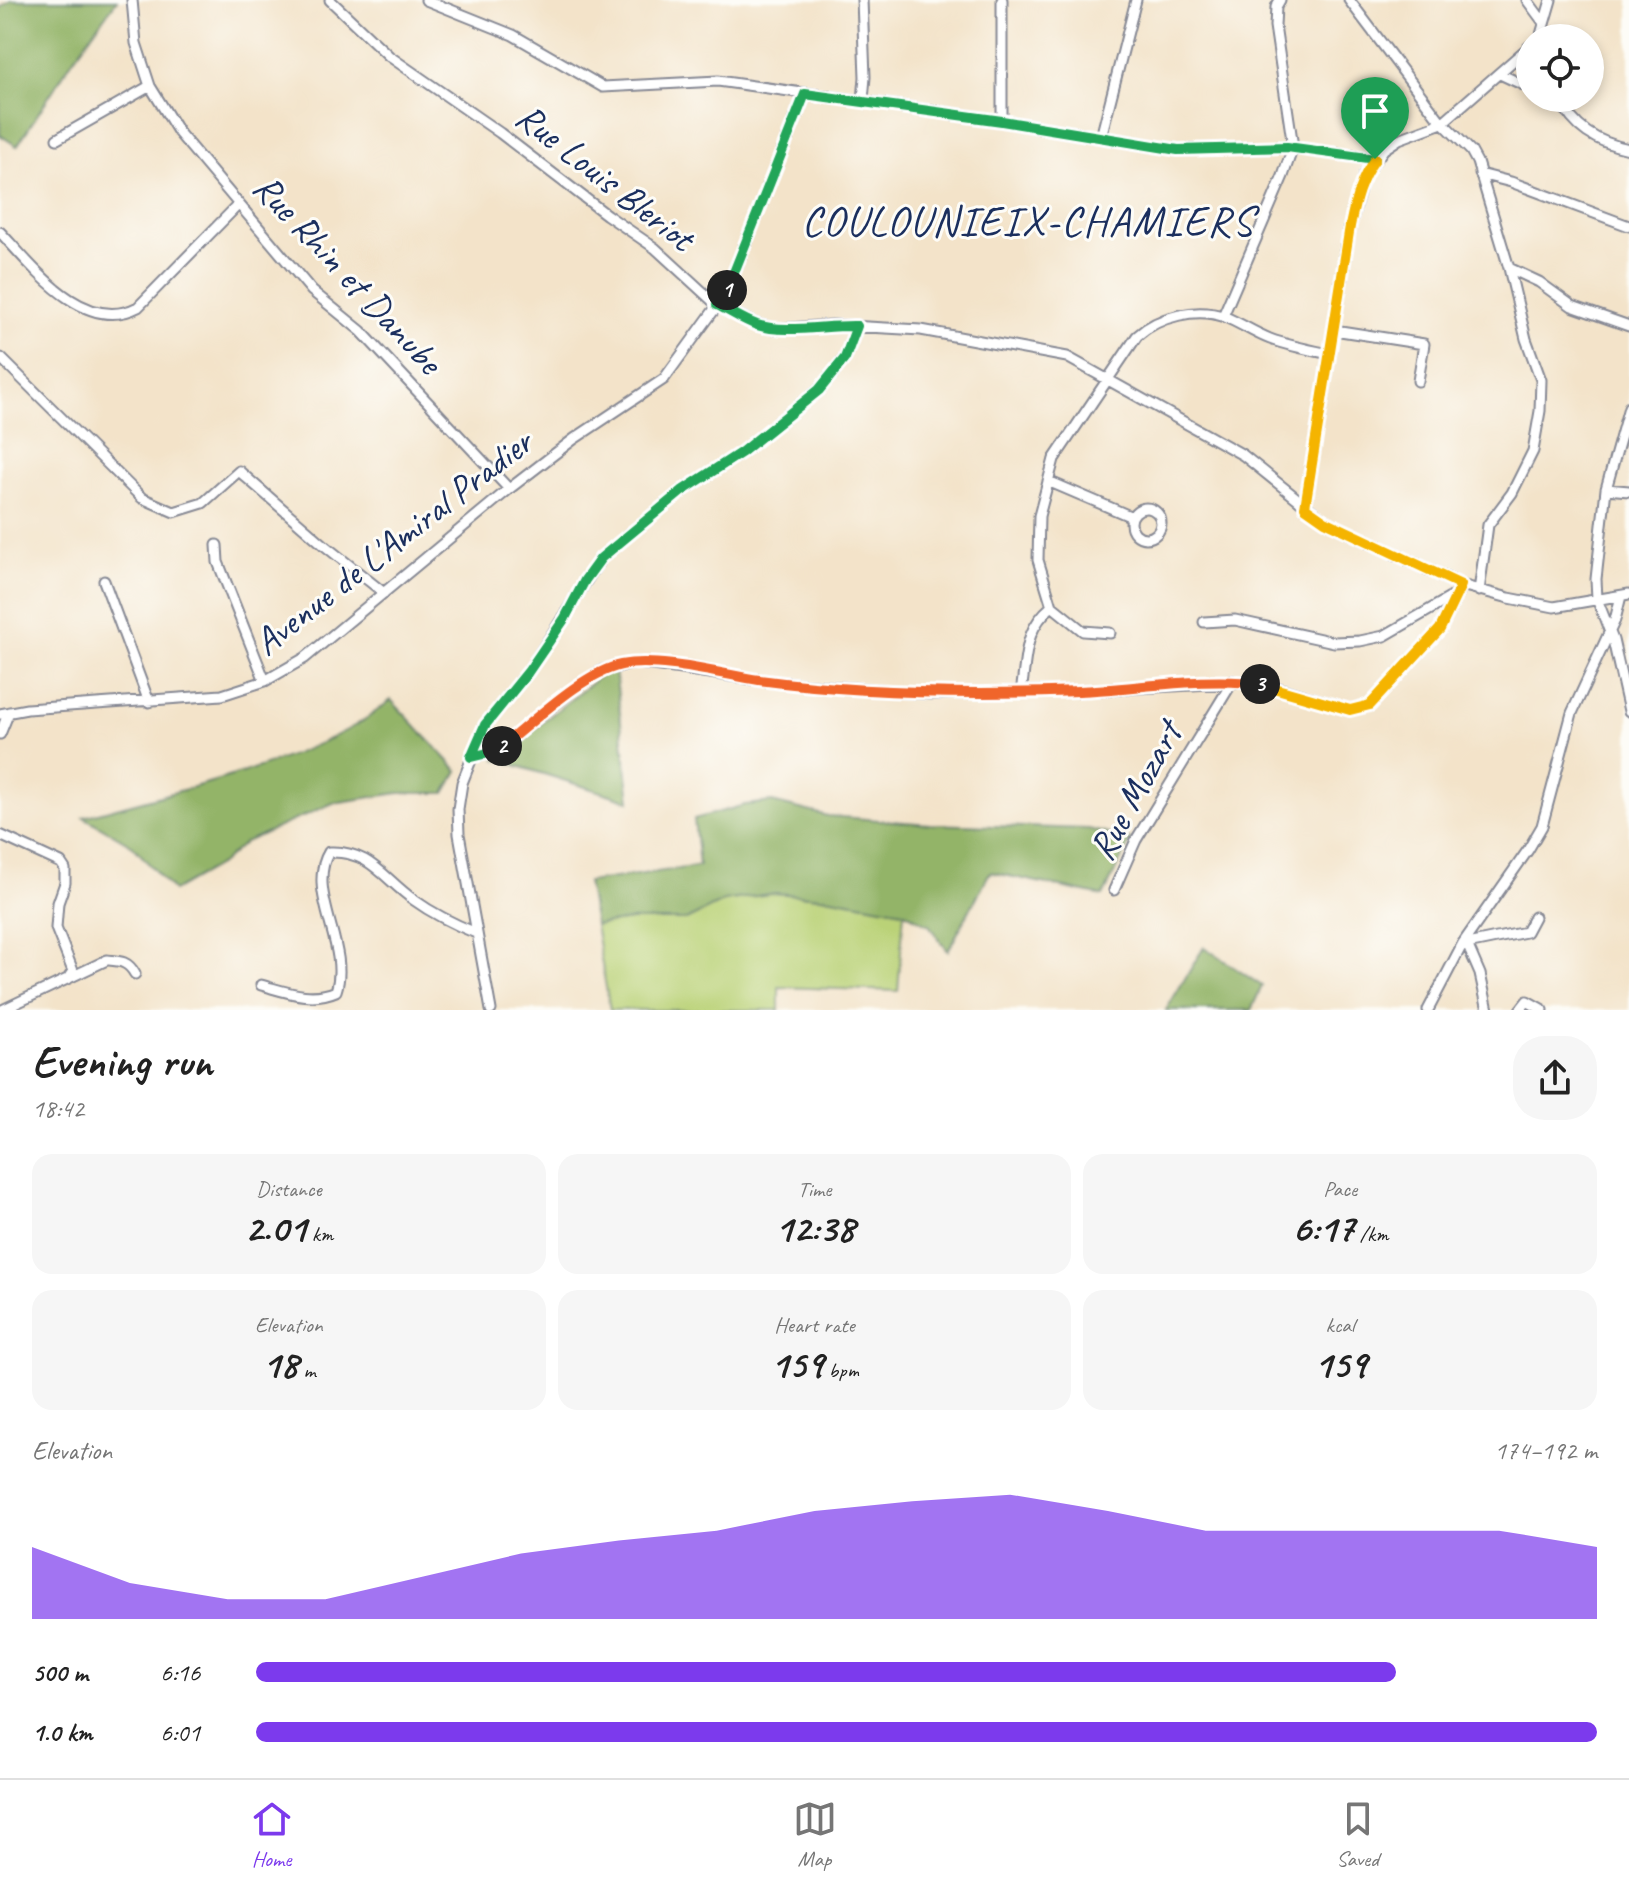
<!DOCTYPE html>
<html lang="en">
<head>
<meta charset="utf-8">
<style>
	body { margin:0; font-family:Caveat,sans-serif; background:#f6f6f6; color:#222; height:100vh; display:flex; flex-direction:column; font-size:30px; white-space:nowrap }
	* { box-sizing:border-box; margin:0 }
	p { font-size:26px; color:#767676 }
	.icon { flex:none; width:44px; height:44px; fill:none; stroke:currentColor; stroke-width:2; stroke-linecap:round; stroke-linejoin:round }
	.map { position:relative; height:1010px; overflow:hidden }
	.panel { display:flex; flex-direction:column; background:#fff; flex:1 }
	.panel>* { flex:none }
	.tools { position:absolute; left:1516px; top:24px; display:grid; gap:16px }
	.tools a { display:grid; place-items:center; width:88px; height:88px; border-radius:50%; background:#fff; box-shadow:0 4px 12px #0003; font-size:40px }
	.pin { position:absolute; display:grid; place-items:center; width:68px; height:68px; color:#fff; margin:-82px -34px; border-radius:50% 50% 50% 0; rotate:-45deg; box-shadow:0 0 8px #0007 }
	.pin .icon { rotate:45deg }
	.km { position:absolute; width:40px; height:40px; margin:-20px; border-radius:50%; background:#222; color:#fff; font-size:22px; line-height:40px; text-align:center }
	.round { display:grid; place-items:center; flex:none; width:84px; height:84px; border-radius:32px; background:#f6f6f6 }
	.headline { display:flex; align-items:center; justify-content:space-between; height:136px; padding:0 32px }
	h1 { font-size:44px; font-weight:600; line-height:60px }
	.figures { display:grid; grid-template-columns:repeat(3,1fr); gap:12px; height:136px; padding:8px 32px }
	.figures div { display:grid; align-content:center; border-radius:20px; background:#f6f6f6; text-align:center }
	.figures b { font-size:40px; font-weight:600 }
	.figures small { font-size:22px; font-weight:400 }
	.figures p { font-size:22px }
	.chart { height:224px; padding:16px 32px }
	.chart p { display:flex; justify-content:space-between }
	.chart svg { width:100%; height:144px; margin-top:8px; fill:#7c3aed; opacity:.7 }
	ul { padding:0 32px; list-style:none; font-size:26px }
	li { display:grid; grid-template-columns:128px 96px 1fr; align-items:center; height:60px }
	li i { height:20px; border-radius:10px; background:#7c3aed }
	.tabs { display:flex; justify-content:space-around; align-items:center; height:112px; border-top:2px solid #e0e0e0; background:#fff; font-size:22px; color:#767676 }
	.tabs a { display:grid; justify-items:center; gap:4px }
	.tabs .active { color:#7c3aed }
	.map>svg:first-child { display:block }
	.green { fill:#bad277; stroke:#6a806a; stroke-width:2 }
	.forest { fill:#93b468; stroke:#577263; stroke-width:2 }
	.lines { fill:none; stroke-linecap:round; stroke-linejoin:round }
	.minor-casing { stroke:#878994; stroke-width:13 }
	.minor { stroke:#fff; stroke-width:9 }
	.split-1-casing { stroke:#fff; stroke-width:16 }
	.split-2-casing { stroke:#fff; stroke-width:16 }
	.split-3-casing { stroke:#fff; stroke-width:16 }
	.split-4-casing { stroke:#fff; stroke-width:16 }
	.split-1 { stroke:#22a559; stroke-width:10 }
	.split-2 { stroke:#22a559; stroke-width:10 }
	.split-3 { stroke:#f0652b; stroke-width:10 }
	.split-4 { stroke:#f5b400; stroke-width:10 }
	.labels { text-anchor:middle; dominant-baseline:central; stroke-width:6; stroke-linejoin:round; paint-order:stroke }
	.street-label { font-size:38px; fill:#1b2f5e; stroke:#fdfcf7 }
	.quarter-label { font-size:42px; letter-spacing:2px; fill:#1b2f5e; stroke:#fdfcf7 }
</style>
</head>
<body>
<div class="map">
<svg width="1629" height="1010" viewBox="0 0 1629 1010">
	<rect width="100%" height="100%" fill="#fdfcf7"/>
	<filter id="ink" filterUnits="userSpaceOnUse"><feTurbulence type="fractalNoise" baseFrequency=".0125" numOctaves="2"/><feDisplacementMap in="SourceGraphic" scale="16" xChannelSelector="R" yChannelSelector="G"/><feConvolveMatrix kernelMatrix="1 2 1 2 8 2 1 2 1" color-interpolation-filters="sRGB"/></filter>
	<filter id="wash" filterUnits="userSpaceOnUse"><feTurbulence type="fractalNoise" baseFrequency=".006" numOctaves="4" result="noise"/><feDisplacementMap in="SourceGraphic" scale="32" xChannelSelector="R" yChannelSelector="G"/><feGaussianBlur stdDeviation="1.8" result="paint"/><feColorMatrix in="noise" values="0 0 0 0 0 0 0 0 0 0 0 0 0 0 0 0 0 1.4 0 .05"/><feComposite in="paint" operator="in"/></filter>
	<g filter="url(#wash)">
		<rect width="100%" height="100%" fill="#f3e3c9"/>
		<path class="green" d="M775,893L832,898L904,911L898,991L779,987V1010H610L595,925L631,920H686L724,901Z"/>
		<path class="forest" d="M11,0H117L72,61L17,146L0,135V8Z
			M615,669L630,801L496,759L600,676Z
			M391,700L458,771L445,793H399L333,803L245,842L222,863L173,891L133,846L84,817C172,792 277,770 356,725C369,718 380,708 391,700Z
			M772,802L828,816L930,824L1089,829L1131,840L1103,896L990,872L948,951L929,925L903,911L832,898L775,893L724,901L686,920H631L595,925L587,882L699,866L694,819L745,805Z
			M1204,947L1262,986L1251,1010H1166Z"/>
	</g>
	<g filter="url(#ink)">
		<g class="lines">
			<defs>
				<path id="minor" d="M132,0L136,43L150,86L179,133L312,291L361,331L509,489
					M330,0L389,56L500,133L607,215L655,248L717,305L755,324L774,329L832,325L921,330L1067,357L1243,455L1325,521L1461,585L1509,598L1554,607L1629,594
					M426,0L513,35L603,87L718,81L1002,121L1178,150L1287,147L1375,159
					M862,0L865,77L863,100
					M1349,0L1439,119L1471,151L1477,162L1509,268L1539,282L1572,306L1629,326
					M1527,0L1544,23
					M1540,38L1551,0
					M1500,74L1530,88
					M1559,98C1574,129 1596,142 1629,149
					M1002,121V0
					M1101,137L1136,0
					M57,139L150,86
					M1480,174L1511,182L1629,226
					M0,232C33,267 84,335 138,307L239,204
					M1223,316L1283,176L1293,147L1275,26L1276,7L1280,0
					M1334,330L1424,344L1418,381
					M1,358L142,498L174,512L203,503L239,471L324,545L384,593
					M1629,407L1606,489L1596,579L1597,599L1613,640L1629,711
					M1048,481L1132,517
					M1606,489L1629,491
					M1305,507L1350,226L1364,175L1384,149L1399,139L1442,123L1530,46
					M1131 523a15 15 0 1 1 30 0a15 15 0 1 1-30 0Z
					M217,545L218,562L265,681
					M104,581L149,702
					M1479,591L1488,525L1512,493L1533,451L1540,411L1541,380L1526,339L1509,268
					M1204,622L1235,620L1334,642L1360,641L1384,636L1457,594
					M1110,633L1083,631L1052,606L1038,560L1039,516L1054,459L1137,336C1159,316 1197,307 1225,317C1240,323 1254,333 1270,339C1289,346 1310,350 1330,354
					M1021,692C1027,657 1023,630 1052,606
					M0,714L27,709L222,695L265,681L305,658L509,489L574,439L664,379L725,295L805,94
					M0,734L9,712
					M471,757L496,751L581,684L603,670L638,663L774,682L931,694L1080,691L1248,682L1272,686L1350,710L1370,705L1440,629L1461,585
					M0,835L61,863L65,869V883L58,903L56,928L73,971L69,977
					M1114,890L1136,840L1233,681
					M1463,943L1467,944L1480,974L1488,1010
					M1467,944L1526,932L1534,917
					M261,985C287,992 311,1002 336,991C351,947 305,891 329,852C370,850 384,879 414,900C432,913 456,925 476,933
					M2,1010L107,960C120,961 128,961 135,974
					M491,1010L459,834L458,809L462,783L485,725L528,672L601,558L682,491L742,452L819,390L845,358L857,326
					M1428,1010L1463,943L1528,850L1542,826L1572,713L1615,620L1621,596
					M1520,1010L1527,1001L1543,1010"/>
			</defs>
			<use href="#minor" class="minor-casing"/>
			<use href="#minor" class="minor"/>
		</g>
	</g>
	<g class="lines" filter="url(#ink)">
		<defs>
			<path id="split-1" d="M727,290L805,94L1002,121L1178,150L1287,147L1375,159"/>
			<path id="split-2" d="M502,746L496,751L471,757L485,725L528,672L565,618L585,580L601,558L682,491L742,452L819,390L845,358L857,326C826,325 785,334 757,325C743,320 730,311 717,305L727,290"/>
			<path id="split-3" d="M502,746C534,721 583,673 621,665C658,657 720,674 759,680C865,694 972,695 1079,691C1135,689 1206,676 1260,684"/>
			<path id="split-4" d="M1260,684L1350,710L1370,705L1440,629L1461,585L1325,521L1305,507L1350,226C1355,201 1360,180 1375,159"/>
		</defs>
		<use href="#split-1" class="split-1-casing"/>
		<use href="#split-2" class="split-2-casing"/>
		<use href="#split-3" class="split-3-casing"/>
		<use href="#split-4" class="split-4-casing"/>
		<use href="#split-1" class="split-1"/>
		<use href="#split-2" class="split-2"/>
		<use href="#split-3" class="split-3"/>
		<use href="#split-4" class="split-4"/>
	</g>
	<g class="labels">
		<g class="street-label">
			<text transform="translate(605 177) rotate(38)">Rue Louis Bleriot</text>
			<text transform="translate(348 274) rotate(47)">Rue Rhin et Danube</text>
			<text transform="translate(393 542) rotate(-38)">Avenue de L'Amiral Pradier</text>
			<text transform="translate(1135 791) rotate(-61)">Rue Mozart</text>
		</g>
		<g class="quarter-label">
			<text x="1028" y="221">COULOUNIEIX-CHAMIERS</text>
		</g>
	</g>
</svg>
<div class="tools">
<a><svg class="icon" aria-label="locate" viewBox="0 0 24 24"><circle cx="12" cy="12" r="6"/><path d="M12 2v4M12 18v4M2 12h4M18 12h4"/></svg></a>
</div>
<div class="pin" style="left:1375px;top:159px;background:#1e9e55"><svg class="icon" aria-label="arrive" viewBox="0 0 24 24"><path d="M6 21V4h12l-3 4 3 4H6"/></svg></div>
<b class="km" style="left:727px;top:290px">1</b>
<b class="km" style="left:502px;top:746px">2</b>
<b class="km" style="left:1260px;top:684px">3</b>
</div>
<section class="panel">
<div class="headline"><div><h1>Evening run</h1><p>18:42</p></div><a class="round"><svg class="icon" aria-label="share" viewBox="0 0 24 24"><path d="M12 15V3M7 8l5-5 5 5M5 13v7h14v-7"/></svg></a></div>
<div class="figures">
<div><p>Distance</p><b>2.01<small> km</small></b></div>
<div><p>Time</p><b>12:38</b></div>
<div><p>Pace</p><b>6:17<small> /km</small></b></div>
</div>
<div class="figures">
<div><p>Elevation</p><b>18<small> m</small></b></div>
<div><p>Heart rate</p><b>159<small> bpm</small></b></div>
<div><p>kcal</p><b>159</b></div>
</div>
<div class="chart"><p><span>Elevation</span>174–192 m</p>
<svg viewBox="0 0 160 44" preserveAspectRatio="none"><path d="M0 44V22L10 33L20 38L30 38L40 31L50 24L60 20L70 17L80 11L90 8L100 6L110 11L120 17L130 17L140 17L150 17L160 22V44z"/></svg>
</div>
<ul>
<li><b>500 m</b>6:16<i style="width:85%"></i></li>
<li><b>1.0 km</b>6:01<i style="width:100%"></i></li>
</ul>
</section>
<nav class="tabs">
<a class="active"><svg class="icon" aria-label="home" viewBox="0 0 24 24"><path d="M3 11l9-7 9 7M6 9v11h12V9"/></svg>Home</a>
<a><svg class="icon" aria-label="map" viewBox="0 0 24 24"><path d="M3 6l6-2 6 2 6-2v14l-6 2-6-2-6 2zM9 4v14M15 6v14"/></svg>Map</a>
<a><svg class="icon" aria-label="saved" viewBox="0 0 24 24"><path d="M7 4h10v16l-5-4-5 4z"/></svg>Saved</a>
</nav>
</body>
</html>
